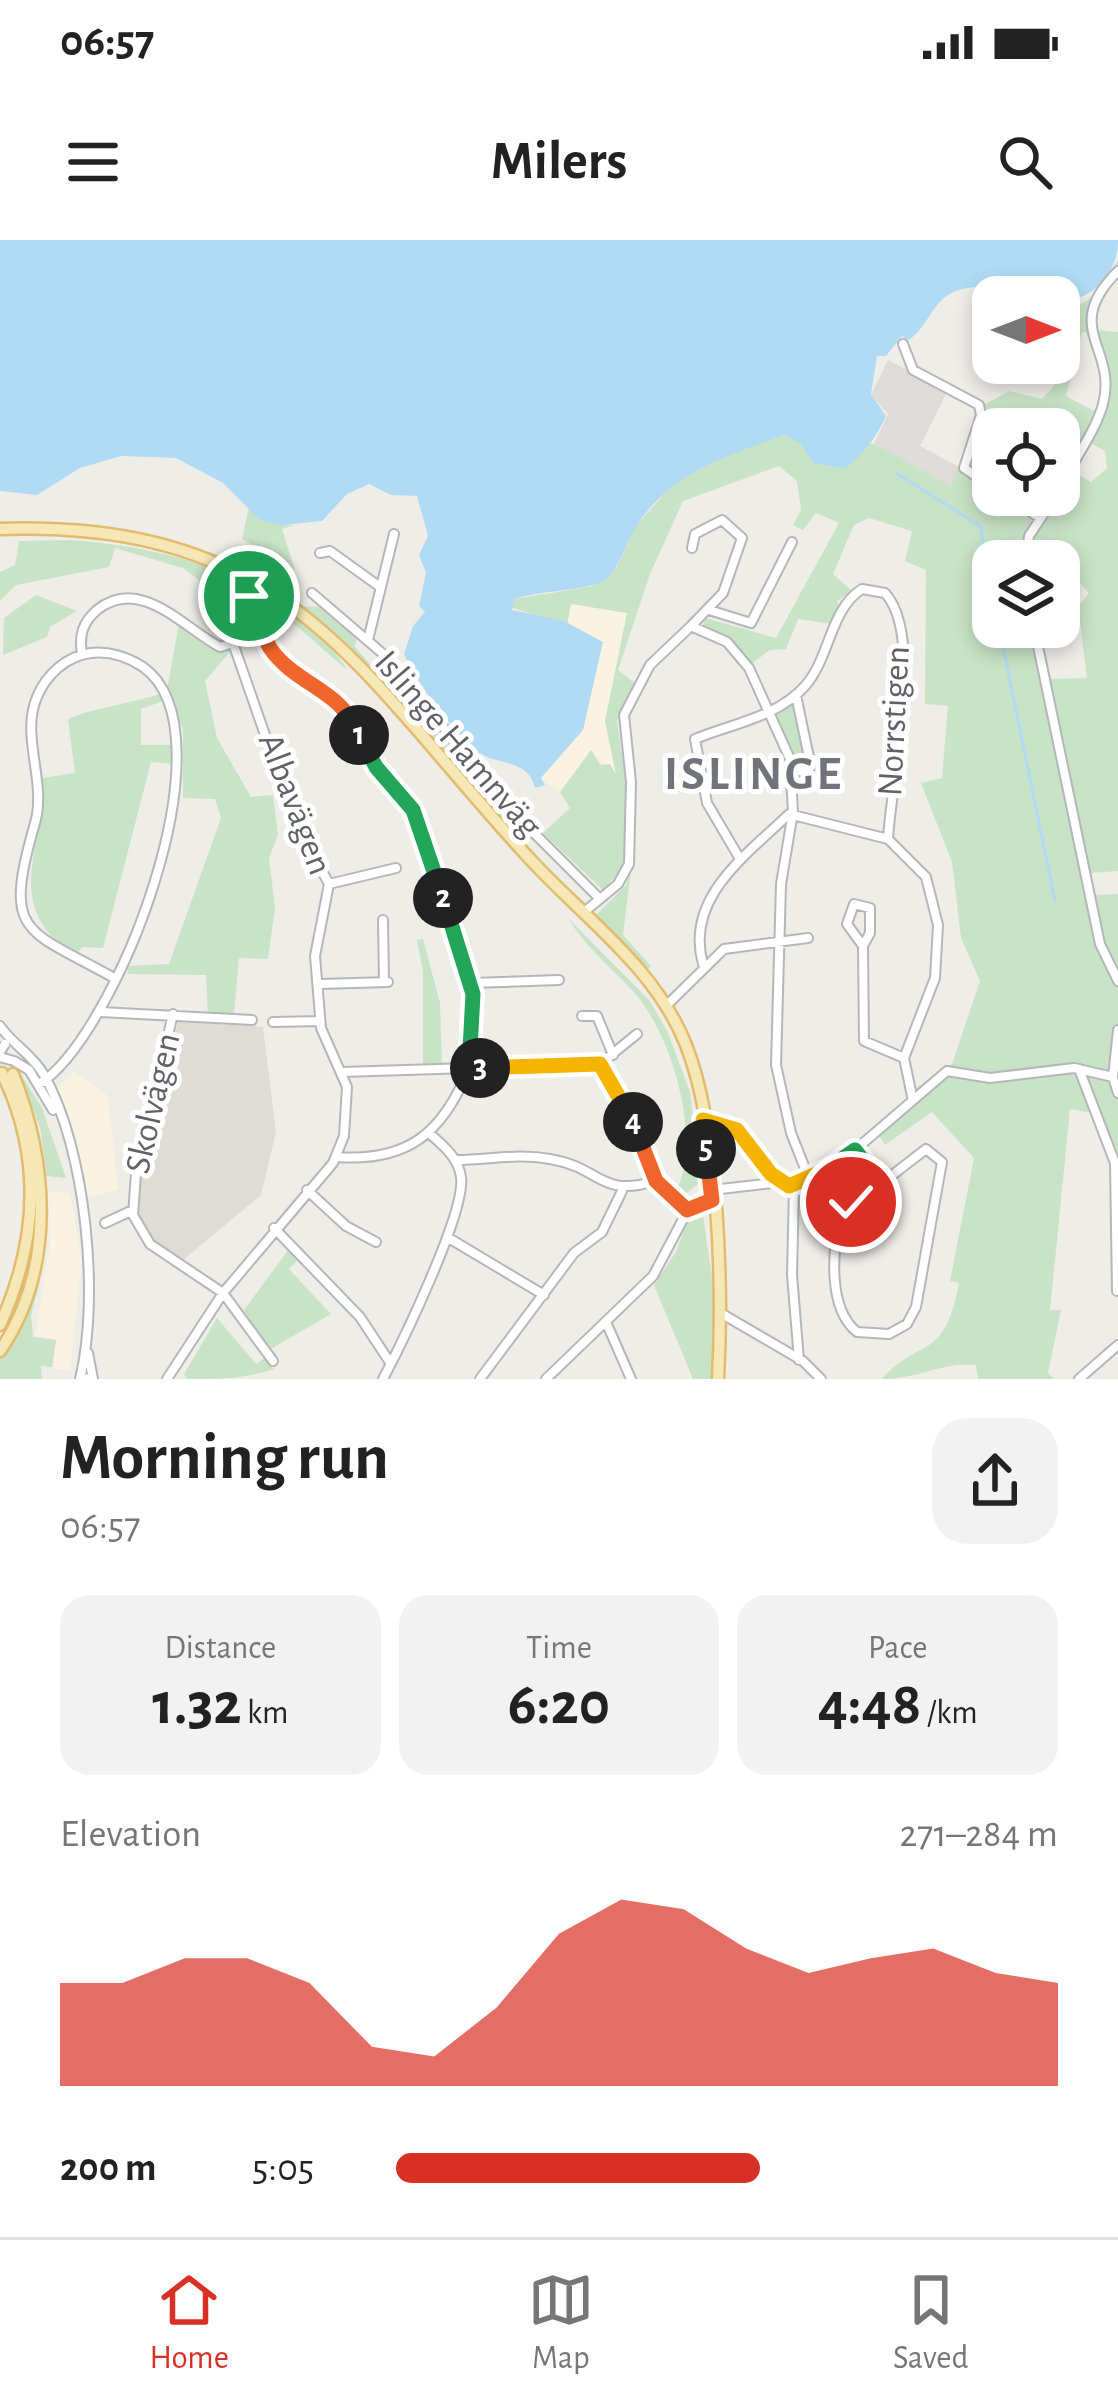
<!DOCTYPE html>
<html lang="en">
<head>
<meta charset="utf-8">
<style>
	body { margin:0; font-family:"Alegreya Sans",sans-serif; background:#f2f2f2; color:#222; height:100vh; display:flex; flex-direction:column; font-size:45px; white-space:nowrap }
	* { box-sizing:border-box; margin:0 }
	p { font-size:39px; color:#767676 }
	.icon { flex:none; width:66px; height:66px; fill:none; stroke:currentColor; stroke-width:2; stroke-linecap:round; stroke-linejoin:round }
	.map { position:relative; height:1139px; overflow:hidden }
	.drawer { display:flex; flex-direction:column; background:#fff; flex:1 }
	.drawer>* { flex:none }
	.needle { width:78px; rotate:90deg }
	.buttons { position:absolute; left:972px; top:36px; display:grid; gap:24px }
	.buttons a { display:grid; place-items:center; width:108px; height:108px; border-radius:24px; background:#fff; box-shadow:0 6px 18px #0003; font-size:60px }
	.pin { position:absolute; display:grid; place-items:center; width:102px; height:102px; color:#fff; margin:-51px; border:6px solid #fff; border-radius:50%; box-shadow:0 3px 12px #0007 }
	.km { position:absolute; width:60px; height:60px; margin:-30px; border-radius:50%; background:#222; color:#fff; font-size:33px; line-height:60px; text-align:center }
	.round { display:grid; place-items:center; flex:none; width:126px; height:126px; border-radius:36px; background:#f2f2f2 }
	.overview { display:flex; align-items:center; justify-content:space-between; height:204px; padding:0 60px }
	h1 { font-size:66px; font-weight:700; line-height:90px }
	.metrics { display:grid; grid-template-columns:repeat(3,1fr); gap:18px; height:204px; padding:12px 60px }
	.metrics div { display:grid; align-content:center; border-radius:30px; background:#f2f2f2; text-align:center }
	.metrics b { font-size:60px; font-weight:700 }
	.metrics small { font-size:33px; font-weight:400 }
	.metrics p { font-size:33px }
	.chart { height:336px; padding:24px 60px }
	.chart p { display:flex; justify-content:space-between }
	.chart svg { width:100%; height:216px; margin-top:12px; fill:#d93025; opacity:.7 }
	ul { padding:0 60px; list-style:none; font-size:39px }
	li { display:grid; grid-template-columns:192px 144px 1fr; align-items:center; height:90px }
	li i { height:30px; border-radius:15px; background:#d93025 }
	.status { display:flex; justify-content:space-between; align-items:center; height:84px; padding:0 60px; background:#fff; direction:ltr }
	.status svg { height:33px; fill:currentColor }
	header { display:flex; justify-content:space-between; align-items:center; height:156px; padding:0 60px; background:#fff; font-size:54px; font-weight:700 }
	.dock { display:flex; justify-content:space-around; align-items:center; height:168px; border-top:3px solid #e0e0e0; background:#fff; font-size:33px; color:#767676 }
	.dock a { display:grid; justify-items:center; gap:6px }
	.dock .selected { color:#d93025 }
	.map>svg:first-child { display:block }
	.commercial { fill:#faf3e1 }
	.industrial { fill:#dedcd9 }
	.education { fill:#dfdcd6 }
	.green { fill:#c9e3c7; fill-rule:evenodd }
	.water { fill:#b1dbf5 }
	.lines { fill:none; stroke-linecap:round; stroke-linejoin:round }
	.stream { stroke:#b1dbf5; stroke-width:3 }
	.minor-casing { stroke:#b4b7ba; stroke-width:12 }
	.major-casing { stroke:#e1bb6e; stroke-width:15 }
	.minor { stroke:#fff; stroke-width:8 }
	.major { stroke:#f6e8b6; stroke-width:10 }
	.minor-bridge-casing { stroke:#b4b7ba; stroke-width:12; stroke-linecap:butt }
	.minor-bridge { stroke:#fff; stroke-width:8 }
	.split-1-casing { stroke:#fff; stroke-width:24 }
	.split-2-casing { stroke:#fff; stroke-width:24 }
	.split-3-casing { stroke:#fff; stroke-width:24 }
	.split-4-casing { stroke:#fff; stroke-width:24 }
	.split-5-casing { stroke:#fff; stroke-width:24 }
	.split-6-casing { stroke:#fff; stroke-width:24 }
	.split-7-casing { stroke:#fff; stroke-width:24 }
	.split-1 { stroke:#f0652b; stroke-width:15 }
	.split-2 { stroke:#22a559; stroke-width:15 }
	.split-3 { stroke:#22a559; stroke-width:15 }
	.split-4 { stroke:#f5b400; stroke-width:15 }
	.split-5 { stroke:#f0652b; stroke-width:15 }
	.split-6 { stroke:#f5b400; stroke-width:15 }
	.split-7 { stroke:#22a559; stroke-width:15 }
	.labels { text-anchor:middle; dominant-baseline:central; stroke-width:10; stroke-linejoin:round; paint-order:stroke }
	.street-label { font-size:36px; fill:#5f6266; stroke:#fff }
	.district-label { font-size:48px; font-weight:bold; letter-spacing:3px; fill:#707478; stroke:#fff }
</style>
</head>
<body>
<div class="status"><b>06:57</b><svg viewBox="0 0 49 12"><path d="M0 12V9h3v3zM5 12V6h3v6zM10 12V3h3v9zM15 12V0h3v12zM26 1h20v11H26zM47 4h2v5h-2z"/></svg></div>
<header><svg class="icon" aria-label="menu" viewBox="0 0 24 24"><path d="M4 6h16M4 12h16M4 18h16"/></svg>Milers<svg class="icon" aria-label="search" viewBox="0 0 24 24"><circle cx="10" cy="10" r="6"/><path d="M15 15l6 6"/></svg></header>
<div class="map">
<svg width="1118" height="1139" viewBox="0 0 1118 1139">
	<rect width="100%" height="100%" fill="#efede8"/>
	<path class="commercial" d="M571,363L627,373L605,481L616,537L592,511L560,552L540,539L581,487L602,403L567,386Z
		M74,831L108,856L118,950L86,957L56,849Z
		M48,952L70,953L82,1019L70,1130L54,1129L56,1099L35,1096L50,1004Z"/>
	<path class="industrial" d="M888,120L948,150L920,206L961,228L951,249L871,210L888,174L871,155Z"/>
	<path class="education" d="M178,782L263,787L276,892L261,955L183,1020L148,997L138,975L140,931Z"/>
	<path class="green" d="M1118,20C1118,51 1089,65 1097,100L1096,90L1118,92V631L1089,633L1094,655L1118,654V950L1113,903L1098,874L1070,869L1050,1070H1061L1048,1133L1054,1139H978L976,1125C940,1122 919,1139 882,1139C920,1096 944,1123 959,1043L950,1041L974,918L932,872L885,905L878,894L923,854L916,848L952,824L980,741L961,698L952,622L921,543L942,538L948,466L925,464L926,330L905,321L912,291L869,278L854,285L833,334L852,351L837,361L840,369L832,384L798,379L786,409L770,410L751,424L725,396L703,388L705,378L776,398L839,283L816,273L803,290L793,285L801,270L797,241L779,226L683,261L650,334L618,430L636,444L617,481L629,564L627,623L603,650L543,593L570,568L560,552L591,510L600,525L610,524L616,534L605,481L627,373L571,364L567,386L511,367L515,359L593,346L617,327L634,288L674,243L754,201L785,195L874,204L952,246L983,165L1010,151L1042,159L1058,141L1076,67L1094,56ZM1082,92L1088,93C1097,119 1105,145 1096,172L1066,156ZM993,189H1059V255H993ZM1087,201L1105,211L1107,228L1091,242L1071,231ZM993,321H1059V339L1078,341L1089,353L1078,367L1087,438L1046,439L1038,387H993Z
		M249,267L260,280L294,285L282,289L295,330L242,299Z
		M71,300C168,307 294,339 347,430L292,382L280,393L245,394L205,441L217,498L251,557L273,555L278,595L269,618L275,668L268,719L239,718L234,773L208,774L206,735L127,734L129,726L169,724L221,578L215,559L183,558V489L167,450L179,383L216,410L228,362L183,328L115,308L109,327L16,345L0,361V332L15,325L19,301Z
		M36,355L77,371L50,387L47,397L3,415L4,378Z
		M303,366L324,367L357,394L355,407L385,441L393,432L533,600L520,597L380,441Z
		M160,454L163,461L141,469V505H175L176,524L151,522L103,708L82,707L75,717C0,663 44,615 43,538L75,533L68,480C78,471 138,462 160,454Z
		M793,464L807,527L798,529L774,473Z
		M631,630L623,695L651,726L648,729L596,675L626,645Z
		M568,678L650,761L668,793L690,852L701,941L686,954L677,949C703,897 670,787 629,747C609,726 584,705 568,678Z
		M423,699L440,763L442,827L423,826V732L417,700Z
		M21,835L42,868L66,938L47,936L40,888Z
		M698,970L703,974L718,1080L711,1139H693L654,1045L676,1012L691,972Z
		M289,1009L297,1021L289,1029L331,1074L269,1110L244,1070Z
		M41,1035L31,1076L33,1097L56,1100L52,1127L41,1126L42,1139H0V1118Z
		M217,1078L256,1124L265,1118L274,1129C243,1139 220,1139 187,1139L184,1134Z"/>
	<path class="water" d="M0,0H1118C1118,35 1091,60 1059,63V57L1034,42C1009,58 977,37 948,55C930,67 926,90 908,100L902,96L886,116H877L871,154L886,176C875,199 865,213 845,229L814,223L800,203L784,195C730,215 672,232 637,285C625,303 621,326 605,340C593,350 536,351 515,359L512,370L564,381L603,402L583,490L541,538L545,545L535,548C527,516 496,528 474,509C448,485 419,446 404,414L413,386L425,372L419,366L426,333L419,315L428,296L417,256L391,255L369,244L347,254L322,281L282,285L260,280L223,243L176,218L121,216L80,228L37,255L0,251Z"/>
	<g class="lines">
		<path class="stream" d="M896,233L980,286L993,358
			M999,387L1055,661"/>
		<defs>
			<path id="minor" d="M903,104L913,130L979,165L981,175L964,228L993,248
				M1059,250C1072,222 1095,193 1103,164C1118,108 1060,88 1118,31
				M1004,255L1040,278
				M320,313L330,311L380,347
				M1026,321L1029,296L1056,255
				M312,353L382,413L515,574L600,659
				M709,370L751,383L792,302
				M691,386L723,353L742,298L722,280L695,294L692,308
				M1034,387L1100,704L1118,741
				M368,400L394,294
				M82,414C79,396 82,383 97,370C140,335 184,388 220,407L233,403
				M793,533L811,527L796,455
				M740,619L707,563L695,499C731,484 778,477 805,446C830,418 830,369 862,349L885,353C925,396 891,541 888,599L926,637L938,685L935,738L904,818L912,856
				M329,644L396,628
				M854,664L870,668V693L863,706L847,684Z
				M583,673L618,644L629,624L631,542L624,475L650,425L691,386L727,402L749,428L790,519L793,572L781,644L776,825L791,893L810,941
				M383,680L384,742
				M863,706L864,801L904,818
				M703,724C684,657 748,614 789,574L888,599
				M472,743L559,740
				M320,744L388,742
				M666,766L724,709L808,698
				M101,772L252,780
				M173,774L136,933L133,975L150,1004L223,1053L273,1121
				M582,776H597L613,815
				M273,782L319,781
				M0,786C12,804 33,815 44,835C86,909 100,1057 80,1139
				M1118,790L1113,837L1118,853
				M14,821L29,830L53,870
				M600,824L637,794
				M1079,829L1115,923L1117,1051
				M39,844C115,798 236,492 143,427C128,417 109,411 91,413C66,416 46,435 37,457C20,496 47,542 35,583C2,697 25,688 116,739
				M706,880C751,884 755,933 794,948L855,910L947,831L990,838L1074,828L1113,837
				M926,909L942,922L916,1067L907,1084L889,1094L857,1092C827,1068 832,1007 842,974Z
				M855,910L879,941
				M337,917C408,922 443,893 469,828L600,824L648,911L656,941L687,970
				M456,920C489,920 516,913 550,919C603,928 598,958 656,941
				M794,948L792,1035L799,1120
				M721,949L772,943
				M307,950L346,986L376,1002
				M105,983L133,970
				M274,988L360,1077L389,1121
				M447,997L544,1055
				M724,1075L803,1121L821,1139
				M606,1082L631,1139
				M82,1138L93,1139L88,1113
				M167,1139L223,1053L333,923L344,896L347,847L321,788L315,716L329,644L295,581L233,403L236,363L244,356L258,364L272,410L346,468L365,512L413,570L470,735L474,774L469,828L342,832
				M383,1139C402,1103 466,972 461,937C458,916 442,905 428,892
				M480,1139L574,1013L602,992L622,951
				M546,1139L653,1036L690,966L712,960
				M1079,1139L1118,1105"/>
			<path id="major" d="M0,289C290,280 354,428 529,618C584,678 656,728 686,805C719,888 723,1049 718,1139
				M0,1085C38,1001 43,917 2,833
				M0,1111C56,1029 48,922 13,834"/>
		</defs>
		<use href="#minor" class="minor-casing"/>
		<use href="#major" class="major-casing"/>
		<use href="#minor" class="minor"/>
		<use href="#major" class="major"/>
		<defs>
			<path id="minor-bridge" d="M0,812L5,804
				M0,817L14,821"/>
		</defs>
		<use href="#minor-bridge" class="minor-bridge-casing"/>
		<use href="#minor-bridge" class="minor-bridge"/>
	</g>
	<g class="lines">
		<defs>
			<path id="split-1" d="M249,356C267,368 259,391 270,408C295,445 343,450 359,495"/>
			<path id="split-2" d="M359,495L376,527L413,570L443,658"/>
			<path id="split-3" d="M443,658L473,754L469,828H480"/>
			<path id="split-4" d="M480,828L600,824L633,882"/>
			<path id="split-5" d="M633,882L656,941L687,970L712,960L706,909"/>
			<path id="split-6" d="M706,909L703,880L737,890L771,934L789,946L828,929"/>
			<path id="split-7" d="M828,929L855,910L879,941L851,962"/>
		</defs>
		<use href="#split-1" class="split-1-casing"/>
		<use href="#split-2" class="split-2-casing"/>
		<use href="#split-3" class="split-3-casing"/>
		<use href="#split-4" class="split-4-casing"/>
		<use href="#split-5" class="split-5-casing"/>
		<use href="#split-6" class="split-6-casing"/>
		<use href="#split-7" class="split-7-casing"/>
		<use href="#split-1" class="split-1"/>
		<use href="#split-2" class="split-2"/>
		<use href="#split-3" class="split-3"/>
		<use href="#split-4" class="split-4"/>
		<use href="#split-5" class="split-5"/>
		<use href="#split-6" class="split-6"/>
		<use href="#split-7" class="split-7"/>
	</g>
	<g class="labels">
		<g class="street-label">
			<text transform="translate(894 481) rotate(-87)">Norrstigen</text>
			<text transform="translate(458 504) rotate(49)">Islinge Hamnväg</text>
			<text transform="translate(295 564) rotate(69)">Albavägen</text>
			<text transform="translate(153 863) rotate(-77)">Skolvägen</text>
		</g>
		<g class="district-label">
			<text x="754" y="535">ISLINGE</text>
		</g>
	</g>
</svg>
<div class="buttons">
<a><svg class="needle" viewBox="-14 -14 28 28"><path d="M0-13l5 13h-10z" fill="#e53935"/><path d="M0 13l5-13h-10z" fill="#767676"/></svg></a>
<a><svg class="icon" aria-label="locate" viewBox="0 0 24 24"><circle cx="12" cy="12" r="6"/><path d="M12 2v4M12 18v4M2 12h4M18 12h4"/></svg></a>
<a><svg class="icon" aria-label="layers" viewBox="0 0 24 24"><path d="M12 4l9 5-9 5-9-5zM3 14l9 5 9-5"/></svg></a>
</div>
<div class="pin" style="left:249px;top:356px;background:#1e9e55"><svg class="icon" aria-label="arrive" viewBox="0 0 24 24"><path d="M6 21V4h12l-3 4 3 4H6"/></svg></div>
<div class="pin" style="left:851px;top:962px;background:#d93025"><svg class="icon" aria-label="check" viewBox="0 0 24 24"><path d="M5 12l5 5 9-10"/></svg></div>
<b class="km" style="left:359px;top:495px">1</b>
<b class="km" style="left:443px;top:658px">2</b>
<b class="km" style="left:480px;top:828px">3</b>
<b class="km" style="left:633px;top:882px">4</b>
<b class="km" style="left:706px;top:909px">5</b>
</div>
<section class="drawer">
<div class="overview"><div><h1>Morning run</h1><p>06:57</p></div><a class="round"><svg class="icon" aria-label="share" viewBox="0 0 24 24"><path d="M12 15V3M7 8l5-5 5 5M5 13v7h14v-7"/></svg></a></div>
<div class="metrics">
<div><p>Distance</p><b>1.32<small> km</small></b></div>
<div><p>Time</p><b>6:20</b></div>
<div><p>Pace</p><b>4:48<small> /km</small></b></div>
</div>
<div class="chart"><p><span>Elevation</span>271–284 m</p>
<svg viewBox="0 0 160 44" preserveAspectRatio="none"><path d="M0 44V23L10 23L20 18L30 18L40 23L50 36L60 38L70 28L80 13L90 6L100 8L110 16L120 21L130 18L140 16L150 21L160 23V44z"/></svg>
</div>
<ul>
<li><b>200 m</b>5:05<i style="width:55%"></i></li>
</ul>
</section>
<nav class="dock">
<a class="selected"><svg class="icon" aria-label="home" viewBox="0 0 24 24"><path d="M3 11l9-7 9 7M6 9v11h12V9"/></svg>Home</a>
<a><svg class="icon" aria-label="map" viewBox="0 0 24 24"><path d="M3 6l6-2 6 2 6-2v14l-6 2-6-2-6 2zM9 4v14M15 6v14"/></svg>Map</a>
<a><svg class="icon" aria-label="saved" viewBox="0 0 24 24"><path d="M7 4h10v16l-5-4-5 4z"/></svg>Saved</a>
</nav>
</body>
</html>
